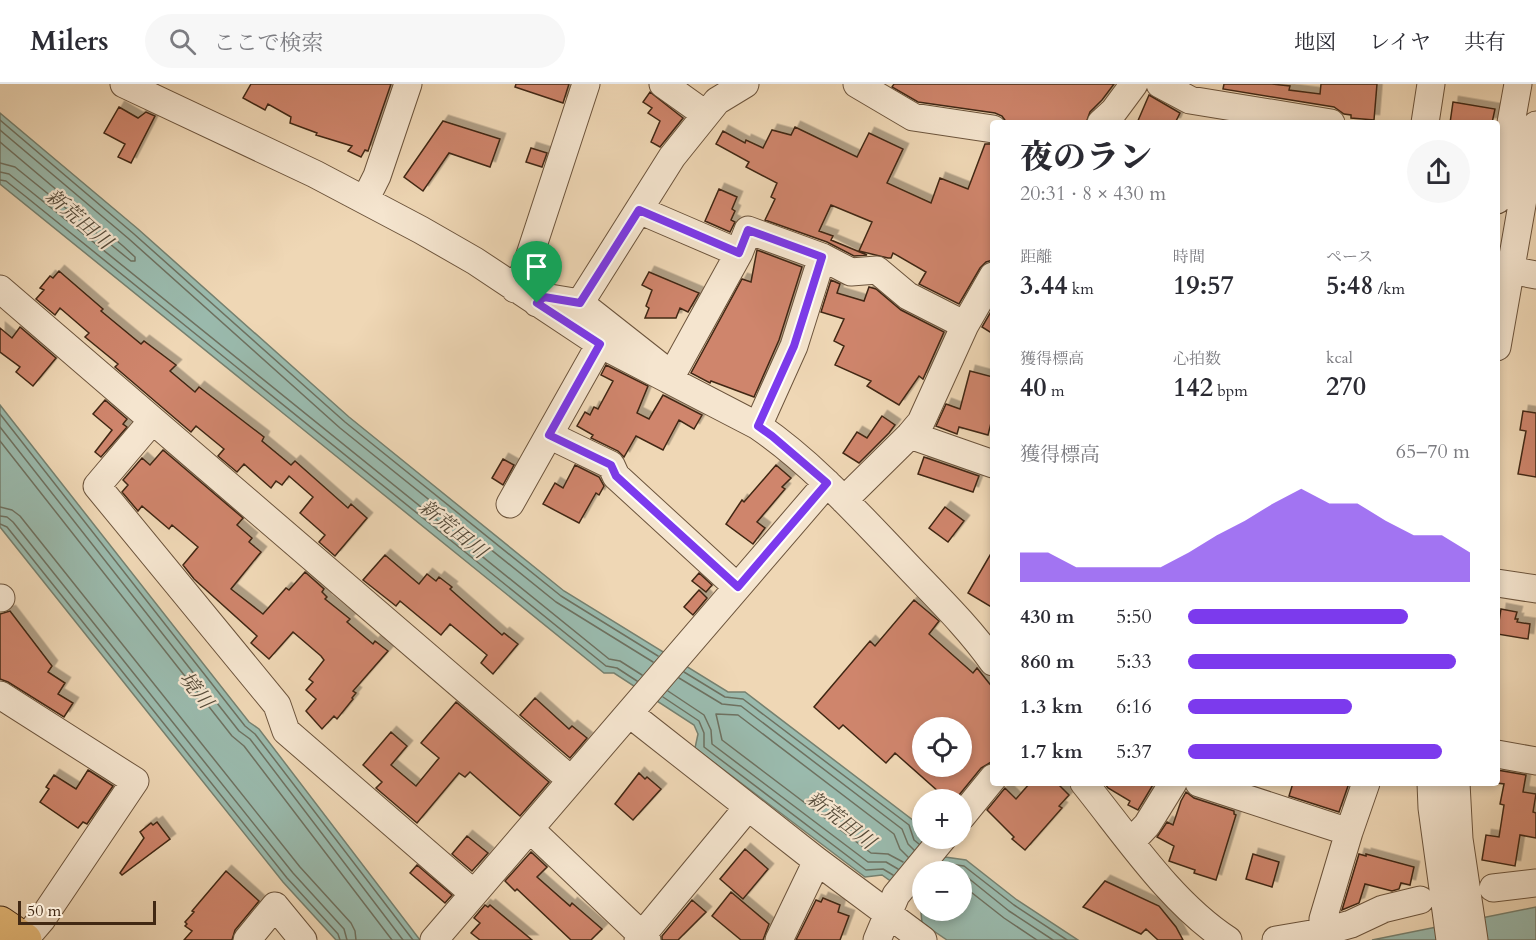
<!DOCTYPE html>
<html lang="ja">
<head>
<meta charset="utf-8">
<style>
	body { margin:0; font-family:Cardo,"Noto Serif JP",serif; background:#f7f7f7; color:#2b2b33; height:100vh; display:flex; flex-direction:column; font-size:22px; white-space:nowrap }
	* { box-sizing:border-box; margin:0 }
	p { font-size:20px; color:#7c7c81 }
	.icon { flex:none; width:33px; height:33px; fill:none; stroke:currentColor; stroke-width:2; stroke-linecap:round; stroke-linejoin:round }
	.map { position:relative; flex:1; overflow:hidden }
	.details { position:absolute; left:990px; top:36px; width:510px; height:666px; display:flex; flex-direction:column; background:#fff; border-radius:6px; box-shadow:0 3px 9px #0003 }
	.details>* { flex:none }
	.buttons { position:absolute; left:912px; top:633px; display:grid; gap:12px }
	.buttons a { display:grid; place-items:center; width:60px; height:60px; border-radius:50%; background:#fff; box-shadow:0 3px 9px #0003; font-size:30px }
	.scale { position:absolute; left:18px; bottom:15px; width:138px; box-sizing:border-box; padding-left:6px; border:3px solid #412813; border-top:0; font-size:16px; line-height:21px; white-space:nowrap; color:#412813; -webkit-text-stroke:4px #f5e5cf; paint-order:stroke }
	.pin { position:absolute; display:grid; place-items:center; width:51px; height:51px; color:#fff; margin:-62px -26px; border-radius:50% 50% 50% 0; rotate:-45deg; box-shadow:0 0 6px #0007 }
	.pin .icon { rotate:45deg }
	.round { display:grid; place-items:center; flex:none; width:63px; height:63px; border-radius:32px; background:#f7f7f7 }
	.head { display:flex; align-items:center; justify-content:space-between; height:102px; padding:0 30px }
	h1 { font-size:33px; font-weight:800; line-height:45px }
	.stats { display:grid; grid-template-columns:repeat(3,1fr); gap:9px; height:102px; padding:6px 30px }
	.stats div { display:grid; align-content:center }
	.stats b { font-size:26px; font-weight:800 }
	.stats small { font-size:16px; font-weight:400 }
	.stats p { font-size:16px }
	.chart { height:168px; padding:12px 30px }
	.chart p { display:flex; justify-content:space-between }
	.chart svg { width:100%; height:108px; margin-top:6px; fill:#7c3aed; opacity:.7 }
	ul { padding:0 30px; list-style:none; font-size:20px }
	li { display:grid; grid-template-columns:96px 72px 1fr; align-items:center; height:45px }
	li i { height:15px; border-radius:8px; background:#7c3aed }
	header { display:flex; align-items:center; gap:36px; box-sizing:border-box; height:84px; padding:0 30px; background:#fff; border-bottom:2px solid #e1e1e2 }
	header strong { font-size:28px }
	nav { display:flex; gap:33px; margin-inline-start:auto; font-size:21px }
	.search { width:420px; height:54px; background:#f7f7f7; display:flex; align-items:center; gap:15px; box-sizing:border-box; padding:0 21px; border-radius:33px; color:#7c7c81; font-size:22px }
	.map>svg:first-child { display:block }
	.water { fill:#9abaad; stroke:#76806f; stroke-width:1.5; fill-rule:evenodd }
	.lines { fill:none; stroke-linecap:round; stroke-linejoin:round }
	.shore { stroke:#6e7160; stroke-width:1.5 }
	.building { fill:#cf856c; stroke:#412813; stroke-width:1.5; fill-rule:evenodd; filter:url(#shadow) }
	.minor-casing { stroke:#6c543c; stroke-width:29 }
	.major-casing { stroke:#412813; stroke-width:35 }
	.minor { stroke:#f5e5cf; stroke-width:27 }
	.major { stroke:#e8bc7a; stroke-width:33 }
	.route-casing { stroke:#fff; stroke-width:12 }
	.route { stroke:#7c3aed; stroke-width:8 }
	.labels { text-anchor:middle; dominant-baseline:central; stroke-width:4.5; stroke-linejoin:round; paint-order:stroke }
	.water-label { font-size:20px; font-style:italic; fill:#574c3a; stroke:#f5e5cf }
</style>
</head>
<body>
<header>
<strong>Milers</strong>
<div class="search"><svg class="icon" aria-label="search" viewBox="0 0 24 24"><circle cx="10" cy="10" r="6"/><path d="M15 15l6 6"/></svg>ここで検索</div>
<nav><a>地図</a><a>レイヤ</a><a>共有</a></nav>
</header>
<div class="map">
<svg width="1536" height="856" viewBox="0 0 1536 856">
	<defs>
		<filter id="shadow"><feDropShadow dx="5.5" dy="-5.5" stdDeviation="0" flood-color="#0004"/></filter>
	</defs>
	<rect width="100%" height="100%" fill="#efd7b5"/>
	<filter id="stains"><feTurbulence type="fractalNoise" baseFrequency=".00333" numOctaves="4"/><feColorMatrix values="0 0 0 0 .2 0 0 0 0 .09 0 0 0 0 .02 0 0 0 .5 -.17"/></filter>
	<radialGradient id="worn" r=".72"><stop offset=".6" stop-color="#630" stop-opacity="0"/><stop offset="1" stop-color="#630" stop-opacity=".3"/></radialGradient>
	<path class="water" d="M0,29L138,145L349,333L564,507L728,608H745L914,737L919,753L945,773L966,776L1017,816L1078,856H947L922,839L920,818L882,791L865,793L695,664L698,650L694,641L614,589H604L0,100ZM922,788H962V826H922Z
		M0,321L249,638L259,645L420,856H336L283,798L0,443Z
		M1536,823V856H1372Z"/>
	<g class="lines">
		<path class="shore" d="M0,36L134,150L345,338L561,512L658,572
			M0,46L129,155L340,344L556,518L653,578
			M0,58L123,162L135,173V177H131L15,83L0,79
			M0,88L9,90L29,106L609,575L620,577L642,591
			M0,96L6,97L25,112L606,582L617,584L637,597
			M0,330L245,642L255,650L413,856
			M0,343L239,647L250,655L403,856
			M0,357L232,652L244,662L392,856
			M0,423L12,426L20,432L300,783L351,839L355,847L356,856
			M0,432L7,433L13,438L293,789L344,845L347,856
			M0,440L7,443L287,794L338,850L340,856
			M684,588L725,613L743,615L909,741L914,756L919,760
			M679,594L722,620L741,622L902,745L908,760L914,766
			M668,607L704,631L711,646L712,660L868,778H886L898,785
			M663,613L699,637L704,649V663L866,786L883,785L893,791
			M903,778L888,770L871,769L722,656L716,630L738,631L894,750L900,765L908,773
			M942,779L964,782L1014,821L1067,856
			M962,789L1009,827L1053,856
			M962,801L1004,834L1037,856"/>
	</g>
	<path class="building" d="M251,0H391L368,67L365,66L361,73L348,67L352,62L316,51L317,49L290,39L291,33L268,20L265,26L243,14Z
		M516,0H569L563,19L515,3Z
		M894,0H1114L1102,16L1090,28L1086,39H1007L1002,32L995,29L918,18L892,3Z
		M1224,0H1272L1290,2L1289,6L1320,10L1321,0H1377L1374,36L1351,34V31L1344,30L1334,23L1223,5Z
		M650,8L683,34L660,63L651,58L660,37L648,29L652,24L643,18Z
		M1149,11L1180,29L1175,39H1137Z
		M1453,18L1495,25L1492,39H1450Z
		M119,23L138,34L146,28L155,32L131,79L118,73L125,60L104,49Z
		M443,37L500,55L490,83L449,69L423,107L404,93Z
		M795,43L857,73L869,49L903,65L887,99L931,119L940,94L968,105L985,60H993V176L986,178L980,184L959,220L919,200L926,188L893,169L891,174H888L859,167L872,138L831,121L819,147L833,152L831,156L867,171L854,172L827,158L765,136L775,115L771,113L777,99L746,83L749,78L716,60L723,47L745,59L746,56L763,64L772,46L791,51Z
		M531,64L547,69L542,83L526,78Z
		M719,105L737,113L732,125L735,127L731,136L735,138L730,148L705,137Z
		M757,166L802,183L779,256L754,313L711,297L710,299L691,289L742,195L751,198Z
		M59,187L103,225L101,227L141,260L144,257L176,281L170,287L195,308L199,303L264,353L262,357L291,381L295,377L348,424L351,420L367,434L335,472L319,458L325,451L300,429L313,413L289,392L282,401L276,397L271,404L244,380L237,388L218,372L224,365L196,342L191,348L115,283L118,280L85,253L89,249L60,224L55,231L36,215L44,206L40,204L50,192L53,194Z
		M649,188L699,209L688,228L680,224L676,234H645L649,224L646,222L652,206L642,201Z
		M831,196L840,200L837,209L864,217L869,203L876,205L901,226L944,248L923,295L919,292L899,321L867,302L871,297L835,281L844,262L834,257L844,235L821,228Z
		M993,224V250L982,243Z
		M20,243L56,274L33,302L16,288L20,283L0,268V244L12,254Z
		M606,281L648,302L637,329L649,335L663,311L702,331L694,345L679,336L663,366L636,352L624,373L618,367L591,354L593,351L577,342L585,328L590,331L594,323L598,325L613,297L601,291Z
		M970,287L993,293V331L988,351L959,343L957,350L936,342L946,320L960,325Z
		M105,316L127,335L123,340L127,343L101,373L95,368L112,346L93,330Z
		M1523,327L1536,329V393L1518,390L1526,347L1520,346Z
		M882,332L895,341L889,349L859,379L843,369L857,348L867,354Z
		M163,366L243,434L237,441L252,454L249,458L261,468L231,505L263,530L286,504L289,506L305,488L324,505L322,508L327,513L325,515L350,535L347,538L373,560L375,557L388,567L353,607L356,609L352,614L353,615L337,635L334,632L322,645L306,627L316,615L306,606L313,598L309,595L324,576L321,572L293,548L269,575L251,559L257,552L194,495L183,481L198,463L172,441L169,445L142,422L138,427L122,408L128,401L123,396L142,374L150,381Z
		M924,373L979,392L973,408L918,390Z
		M503,375L514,381L503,401L492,394Z
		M575,381L599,393L604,402L599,411L596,409L579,439L543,420L555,399L563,404Z
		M776,381L791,394L782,403L785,405L757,438L765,444L753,460L726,440L742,416L744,418Z
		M945,423L964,437L948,458L929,444Z
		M993,466V524L968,509Z
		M385,471L419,500L427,490L436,497L439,493L452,503L450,505L502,551L504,549L518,560L493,590L481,579L487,571L450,540L441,551L400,517L396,522L363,496Z
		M699,489L712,501L706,508L692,497Z
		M699,506L707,514L693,531L684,523Z
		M914,516L939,537L929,550L973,589L977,584L993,604V677L981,684L955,716H948L895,669L886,679L843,641L839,645L814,623L870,557L875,562ZM922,644H962V682H922Z
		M1501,525L1517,528L1515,535H1518L1517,538L1530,540L1528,555L1497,550Z
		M10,527L52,582L48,588L65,599L58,610L73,619L64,633L8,598L0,595V530Z
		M535,614L569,645L572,642L587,654L570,674L520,631Z
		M456,618L549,698L520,732L470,688L465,693L459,689L417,739L376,704L382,698L363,681L391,648L407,662L391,681L416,702L439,674L421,659Z
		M88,686L113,702L87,740L83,738L78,744L40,718L49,705L46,703L54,691L76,705Z
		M1497,686L1526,691L1523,708L1536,710L1533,728L1536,729V754L1520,751L1515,782L1482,776L1486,751L1499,753L1504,721L1500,720L1504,700L1497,699Z
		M639,689L645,695L647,693L661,705L633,736L615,720Z
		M1030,699H1057L1069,711L1059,722L1062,724L1025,766L1012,755L1014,753L987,726L1005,704L1016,715Z
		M1104,699H1154L1138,726L1128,721L1130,717L1108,704Z
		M1293,699H1349L1339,728L1289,712Z
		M1186,708L1194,714L1234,727V730L1236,731L1216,796L1194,789L1195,786L1169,777L1174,762L1157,753L1167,738L1173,741L1181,717Z
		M157,738L170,755L122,791L120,789L144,754L140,748L151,739L153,741Z
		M467,752L488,769L472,787L452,770Z
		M745,765L768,785L743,815L720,795Z
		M531,768L547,783L537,793L570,822L572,819L602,845L591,856H571L517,805L515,807L505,797Z
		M1253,770L1279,778L1272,803L1246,795Z
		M1359,770L1366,772V770L1414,783L1410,801L1401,799L1399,805L1392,807L1365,800L1359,819L1342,826Z
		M417,781L452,811L445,819L410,789Z
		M226,787L259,817L235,846L232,856H184L192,847L185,842L187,840L185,838L194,828L192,827Z
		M1105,797L1159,822L1176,843L1183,856H1158L1146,845L1141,850L1083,823Z
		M731,808L769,840L763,856H741L712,832Z
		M823,814L840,821L838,828L849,832L840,856H796L816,816L821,818Z
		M692,816L706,828L678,856H662V852Z
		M485,821L488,823L490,821L532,856H480L471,849L480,839L474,834Z"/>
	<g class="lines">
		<defs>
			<path id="minor" d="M124,0L315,90L421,146L475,177L600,260L758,342C812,379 857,429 902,476C933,509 967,541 993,578
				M663,0L705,30
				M857,0L913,33L993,45
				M1160,0L1190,16L1331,39
				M1101,39L1114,27L1134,0
				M1425,39L1431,0
				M365,116L377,92L408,0
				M1497,116L1518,0
				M639,126L739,169
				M1510,186L1536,191
				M0,205L571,696
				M515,205L525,186L586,0
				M537,219L544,213L580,219L660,282L669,296L739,169L748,146L822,173L851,188L877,186L908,212L965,241
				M580,219L672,73L717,17L745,0
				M1497,263L1536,41
				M152,337L97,402L277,621L286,647L473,809
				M758,342L794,262L822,173
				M549,351L611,381L616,392L737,503
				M910,351L993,380
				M844,416L910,351L921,338L965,241L993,192
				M510,420L600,260
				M1497,499L1536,505
				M0,514H1
				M0,611L135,697L42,835L24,856
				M630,630L817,777L923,856
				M1497,670L1536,677
				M1084,699C1126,751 1171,819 1228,856
				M1199,699L1349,748
				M1431,699L1432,724L1450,856
				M1456,699L1459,755L1474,856
				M962,732L993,694
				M530,745L647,856
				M1131,758L1147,741L1173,699
				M1493,804L1536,799
				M1323,848V835L1349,748L1366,699
				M247,856L275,822L303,856
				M434,856L827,399
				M638,856L748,723
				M779,856L817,777
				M877,856L896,811L943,754
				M1276,856L1323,848L1351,840L1383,825L1420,816"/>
			<path id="major" d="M0,839L25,856"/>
		</defs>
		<use href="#minor" class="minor-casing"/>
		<use href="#major" class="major-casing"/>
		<use href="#minor" class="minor"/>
		<use href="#major" class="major"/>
	</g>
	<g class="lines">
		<defs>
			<path id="route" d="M639,126L739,169L748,146L822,173L794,262L758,342L772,352L827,399L738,503L616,392L611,381L549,351L600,260L537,219L544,213L580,219Z"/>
		</defs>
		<use href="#route" class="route-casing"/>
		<use href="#route" class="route"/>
	</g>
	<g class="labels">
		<g class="water-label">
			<text transform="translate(79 135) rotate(41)">新荒田川</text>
			<text transform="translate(453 445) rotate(39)">新荒田川</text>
			<text transform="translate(196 606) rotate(52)">境川</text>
			<text transform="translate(841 736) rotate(38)">新荒田川</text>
		</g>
	</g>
	<rect width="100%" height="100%" filter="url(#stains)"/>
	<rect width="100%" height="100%" fill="url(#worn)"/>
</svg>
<div class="buttons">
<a><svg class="icon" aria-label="locate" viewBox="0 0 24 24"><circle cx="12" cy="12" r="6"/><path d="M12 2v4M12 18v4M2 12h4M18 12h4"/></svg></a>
<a>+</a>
<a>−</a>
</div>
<div class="scale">50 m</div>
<div class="pin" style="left:537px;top:219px;background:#1e9e55"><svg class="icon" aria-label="arrive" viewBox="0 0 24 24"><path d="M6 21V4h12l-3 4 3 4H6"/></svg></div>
<section class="details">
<div class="head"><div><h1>夜のラン</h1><p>20:31 · 8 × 430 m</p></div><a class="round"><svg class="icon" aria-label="share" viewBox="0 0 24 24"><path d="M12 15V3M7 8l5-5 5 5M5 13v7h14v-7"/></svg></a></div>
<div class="stats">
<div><p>距離</p><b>3.44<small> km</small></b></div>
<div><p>時間</p><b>19:57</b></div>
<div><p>ペース</p><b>5:48<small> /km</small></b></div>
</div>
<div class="stats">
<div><p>獲得標高</p><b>40<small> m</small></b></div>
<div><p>心拍数</p><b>142<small> bpm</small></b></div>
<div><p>kcal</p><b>270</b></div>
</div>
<div class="chart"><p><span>獲得標高</span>65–70 m</p>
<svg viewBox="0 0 160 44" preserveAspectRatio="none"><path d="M0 44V32L10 32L20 38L30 38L40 38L50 38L60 32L70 25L80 19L90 12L100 6L110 12L120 12L130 19L140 25L150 25L160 32V44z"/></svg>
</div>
<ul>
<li><b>430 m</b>5:50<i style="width:78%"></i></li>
<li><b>860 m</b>5:33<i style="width:95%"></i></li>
<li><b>1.3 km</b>6:16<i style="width:58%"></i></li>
<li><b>1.7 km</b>5:37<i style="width:90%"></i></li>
</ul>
</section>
</div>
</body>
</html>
